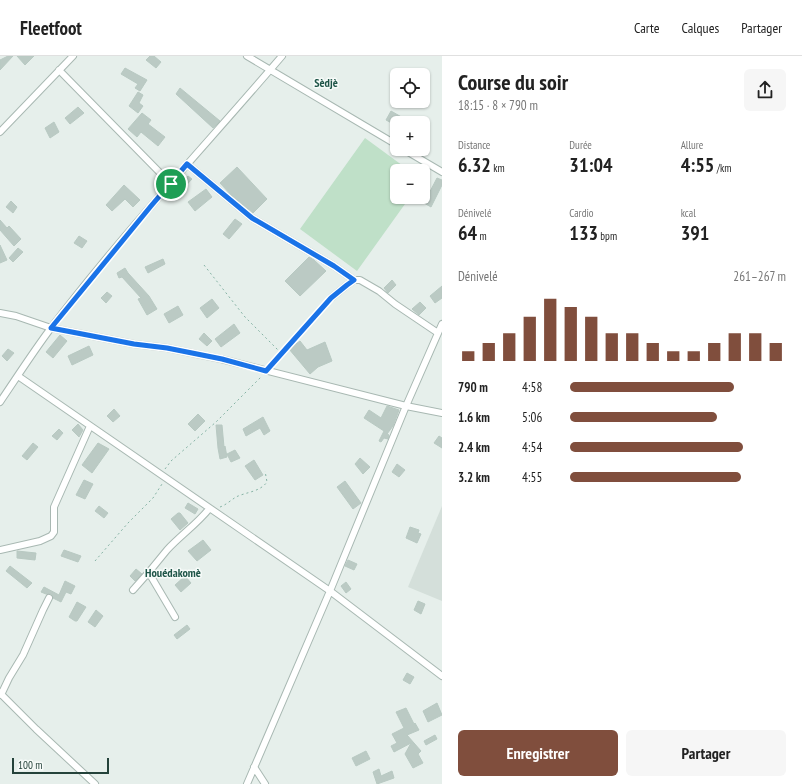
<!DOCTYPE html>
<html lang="fr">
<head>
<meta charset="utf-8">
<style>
	body { margin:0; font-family:"PT Sans Narrow",sans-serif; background:#f6f6f6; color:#222; height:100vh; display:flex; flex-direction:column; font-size:15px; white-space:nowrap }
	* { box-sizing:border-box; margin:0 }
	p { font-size:13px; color:#767676 }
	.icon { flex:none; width:22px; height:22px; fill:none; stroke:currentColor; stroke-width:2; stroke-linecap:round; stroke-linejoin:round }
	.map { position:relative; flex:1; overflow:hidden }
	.panel { display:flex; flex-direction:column; background:#fff; width:360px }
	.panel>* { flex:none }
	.buttons { position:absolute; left:390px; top:12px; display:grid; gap:8px }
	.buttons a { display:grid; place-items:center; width:40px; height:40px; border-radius:6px; background:#fff; box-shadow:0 1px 3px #0004; font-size:20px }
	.scale { position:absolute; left:12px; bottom:10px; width:97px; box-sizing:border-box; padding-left:4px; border:2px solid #24423a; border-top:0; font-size:11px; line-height:14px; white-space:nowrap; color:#24423a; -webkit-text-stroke:3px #f7fbf9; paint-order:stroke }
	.pin { position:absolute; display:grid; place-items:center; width:34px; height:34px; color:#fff; margin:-17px; border:2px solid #fff; border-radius:50%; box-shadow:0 1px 4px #0007 }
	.round { display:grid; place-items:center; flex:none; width:42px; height:42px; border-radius:6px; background:#f6f6f6 }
	.head { display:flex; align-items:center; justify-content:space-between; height:68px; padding:0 16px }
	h1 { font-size:22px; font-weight:800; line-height:30px }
	.figures { display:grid; grid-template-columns:repeat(3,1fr); gap:6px; height:68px; padding:4px 16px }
	.figures div { display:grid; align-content:center }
	.figures b { font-size:20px; font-weight:800 }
	.figures small { font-size:11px; font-weight:400 }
	.figures p { font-size:11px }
	.chart { height:112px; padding:8px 16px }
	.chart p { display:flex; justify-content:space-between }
	.chart svg { width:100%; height:72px; margin-top:4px; stroke:#804e3d; stroke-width:6 }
	.primary-button { display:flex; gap:8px; margin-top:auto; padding:8px 16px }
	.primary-button a { flex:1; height:46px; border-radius:6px; background:#804e3d; color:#fff; font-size:16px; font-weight:800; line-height:46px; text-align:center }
	.primary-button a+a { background:#f6f6f6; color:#222 }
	ul { padding:0 16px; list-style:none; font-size:13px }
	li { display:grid; grid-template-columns:64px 48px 1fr; align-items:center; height:30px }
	li i { height:10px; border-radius:5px; background:#804e3d }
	header { display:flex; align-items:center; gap:24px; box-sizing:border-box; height:56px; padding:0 20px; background:#fff; border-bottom:1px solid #e0e0e0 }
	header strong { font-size:19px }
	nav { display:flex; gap:22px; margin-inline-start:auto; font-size:14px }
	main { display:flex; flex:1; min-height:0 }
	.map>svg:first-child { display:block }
	.built { fill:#d4dfda }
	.green { fill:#bfe0c8 }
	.building { fill:#bbcac4; stroke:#b8c9c2 }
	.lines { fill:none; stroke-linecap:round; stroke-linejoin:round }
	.minor-casing { stroke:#a8b8b2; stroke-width:8 }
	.path { stroke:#86b3a5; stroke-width:1; stroke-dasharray:2 3; stroke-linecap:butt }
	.minor { stroke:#fff; stroke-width:6 }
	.route-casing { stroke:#fff; stroke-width:8 }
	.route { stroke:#1a73e8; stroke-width:5 }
	.labels { text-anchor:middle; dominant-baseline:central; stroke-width:3; stroke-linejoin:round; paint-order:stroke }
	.quarter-label { font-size:12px; font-weight:bold; fill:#1f5548; stroke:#f7fbf9 }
</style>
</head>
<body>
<header>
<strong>Fleetfoot</strong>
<nav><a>Carte</a><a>Calques</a><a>Partager</a></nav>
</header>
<main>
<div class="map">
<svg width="442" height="728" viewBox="0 0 442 728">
	<rect width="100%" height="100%" fill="#e6efeb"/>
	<path class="built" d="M442,450V545L408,531Z"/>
	<path class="green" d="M365,82L410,115H397V141H410L357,215L300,173Z"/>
	<path class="building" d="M8,0H13L0,14V4Z
		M17,0H34L25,9Z
		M150,0H154L161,6L156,12L146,4Z
		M125,12L147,24L140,35L135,32L138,28L121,18Z
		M180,32L220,65L213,72L176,38Z
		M138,36L143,39L139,47L143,50L138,57L129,50Z
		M78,51L84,57L70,68L65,62Z
		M391,55L412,67H397V70L386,64Z
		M142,57L151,64L148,68L165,81L158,90L141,76L137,81L128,73Z
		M54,66L59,76L50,82L45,72Z
		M237,111L267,143L253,157L232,140L220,127Z
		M188,120L192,123L178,138L174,134Z
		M437,122L442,124V129L431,151L424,147Z
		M124,129L140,144L133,151L125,143L112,155L106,149Z
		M206,133L212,141L195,155L188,146Z
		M11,145L17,151L13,157L6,151Z
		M235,163L242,168L229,183L223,178Z
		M0,164L7,172L9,170L21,183L14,190L0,174Z
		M79,180L87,185L82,192L74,187Z
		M0,189L7,204L0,207Z
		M18,192L23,196L13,206L9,202Z
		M309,201L314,204L326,215L300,240L285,225Z
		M163,203L165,208L148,217L145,211Z
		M125,212L128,217L149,240L157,253L147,259L138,243L141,242L122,221L119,222L117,217Z
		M392,224L396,229L388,237L384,232Z
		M442,230V242L435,247L430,240Z
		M107,236L112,240L106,247L101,242Z
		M212,243L219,252L207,262L200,252Z
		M420,246L426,252L419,259L412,253Z
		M178,250L183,259L169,267L164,258Z
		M234,268L240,277L221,291L215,283Z
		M204,277L212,285L207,290L199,283Z
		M60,279L67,285L53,302L46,296Z
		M300,285L307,294L325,286L332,305L318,311L310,318L289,293Z
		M89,290L93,299L72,309L68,300Z
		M8,293L14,297L7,305L2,300Z
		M387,350L399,354L393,370L387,378L389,379L388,383L384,382L381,386L379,385L384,375L364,362L369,354L381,362Z
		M114,353L120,360L113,366L107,360Z
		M198,358L205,365L195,375L188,368Z
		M263,361L270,375L264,379L260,372L246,380L243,373Z
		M78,368L83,374L79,381L72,374Z
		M216,369H222L224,391L225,390L227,401L220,403L218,392Z
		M59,373L63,377L57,384L52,380Z
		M439,380L442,382V392L434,387Z
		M33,387L38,391L27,404L22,400Z
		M98,387L109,393L92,417L82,409Z
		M235,394L240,402L231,406L227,398Z
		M360,402L370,411L363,418L355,408Z
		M254,404L263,419L255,424L245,410Z
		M397,408L405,414L399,421L392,416Z
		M84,424L93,428L85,443L76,439Z
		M345,425L361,447L353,453L337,431Z
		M188,447L198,453L195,458L185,452Z
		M99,450L108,457L104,462L95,455Z
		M178,457H180L188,467L180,474L171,463Z
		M410,471L419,474L418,477L421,478L417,487L406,482Z
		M203,484L211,494L197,505L188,495Z
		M64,494L81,500L78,506L61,500Z
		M17,495L36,497L35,504L17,502Z
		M348,504L357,508L354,514L345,510Z
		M10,510L32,527L27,532L6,515Z
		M136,513L142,518L135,525L130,520Z
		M185,520L191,527L181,536L175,529Z
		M65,525L75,530L71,538L66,536L61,546L53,542L51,538H46L41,536L44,531L59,539Z
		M346,526L351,533L346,537L341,530Z
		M418,545L425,548L421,558L414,554Z
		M77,546L86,551L77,565H75L69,561Z
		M96,554L103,560L95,571L88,566Z
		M187,569L190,573L177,583L174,579Z
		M407,617L414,621L410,628L403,624Z
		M437,647L442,659L428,666L423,655Z
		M406,652L414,668L415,667L419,674L407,679L421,695L418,698L423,707L413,712L405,698L411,687L394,696L391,690L397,687L392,678L404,672L396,656Z
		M435,679L437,683L426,689L424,685Z
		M366,695L370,703L356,710L352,702Z
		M379,713L381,720L392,715L394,722L377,728L373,716Z"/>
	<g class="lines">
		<defs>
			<path id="minor" d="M247,0L397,89
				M59,14L171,128
				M0,76L73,0
				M403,93L442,116
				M187,108L252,162L334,210L354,224
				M331,242L347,229L354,224H360L379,235L395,248L438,277
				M0,257L16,260L51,272L134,288L167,292L221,303L406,350L442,357
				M18,320L330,535L442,620
				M0,346C17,321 33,296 51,272C123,177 205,90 282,0
				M0,494L40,485L51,480L54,476V451L90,370
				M149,517L175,561
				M133,534C145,521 156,508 167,494C181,479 197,468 209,453
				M0,637L36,673L95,728
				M1,639L9,622L23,599L43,554L49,542
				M254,711L265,728
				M247,728L330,535L406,350L442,268"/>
		</defs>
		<use href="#minor" class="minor-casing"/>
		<path class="path" d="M204,209L245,261L281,297
			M270,309L327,247
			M165,413L171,405L216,366L262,320
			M220,451C226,449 231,444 236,441C246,436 260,436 267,426L265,415
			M95,505L128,467L153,442L162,428"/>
		<use href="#minor" class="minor"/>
	</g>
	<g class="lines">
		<defs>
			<path id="route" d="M187,108L252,162L334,210L354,224L347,229L331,242L266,315L222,303L167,292L134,288L51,272L151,150Z"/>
		</defs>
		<use href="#route" class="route-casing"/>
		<use href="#route" class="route"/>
	</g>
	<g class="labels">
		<g class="quarter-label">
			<text x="326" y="26">Sèdjè</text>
			<text x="173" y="516">Houédakomè</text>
		</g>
	</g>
</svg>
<div class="buttons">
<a><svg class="icon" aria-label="locate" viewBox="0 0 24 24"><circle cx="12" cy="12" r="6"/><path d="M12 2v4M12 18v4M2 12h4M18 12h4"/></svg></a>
<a>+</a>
<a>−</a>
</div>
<div class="scale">100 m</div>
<div class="pin" style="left:171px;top:128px;background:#1e9e55"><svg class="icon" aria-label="arrive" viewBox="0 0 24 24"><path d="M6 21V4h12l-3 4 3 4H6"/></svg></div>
</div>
<section class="panel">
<div class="head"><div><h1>Course du soir</h1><p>18:15 · 8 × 790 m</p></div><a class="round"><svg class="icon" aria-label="share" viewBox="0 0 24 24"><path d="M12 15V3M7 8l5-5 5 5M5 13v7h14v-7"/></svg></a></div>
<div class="figures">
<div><p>Distance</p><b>6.32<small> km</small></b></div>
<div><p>Durée</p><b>31:04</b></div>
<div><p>Allure</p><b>4:55<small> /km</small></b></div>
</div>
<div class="figures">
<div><p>Dénivelé</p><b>64<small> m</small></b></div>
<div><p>Cardio</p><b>133<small> bpm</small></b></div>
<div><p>kcal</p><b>391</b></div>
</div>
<div class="chart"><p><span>Dénivelé</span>261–267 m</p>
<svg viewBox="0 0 160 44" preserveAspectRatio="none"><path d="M5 44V38M15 44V33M25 44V27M35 44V17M45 44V6M55 44V11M65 44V17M75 44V27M85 44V27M95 44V33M105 44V38M115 44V38M125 44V33M135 44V27M145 44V27M155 44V33"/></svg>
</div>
<ul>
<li><b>790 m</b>4:58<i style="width:76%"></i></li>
<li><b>1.6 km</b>5:06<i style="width:68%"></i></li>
<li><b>2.4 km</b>4:54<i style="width:80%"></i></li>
<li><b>3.2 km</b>4:55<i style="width:79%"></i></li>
</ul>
<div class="primary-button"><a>Enregistrer</a><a>Partager</a></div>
</section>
</main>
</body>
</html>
